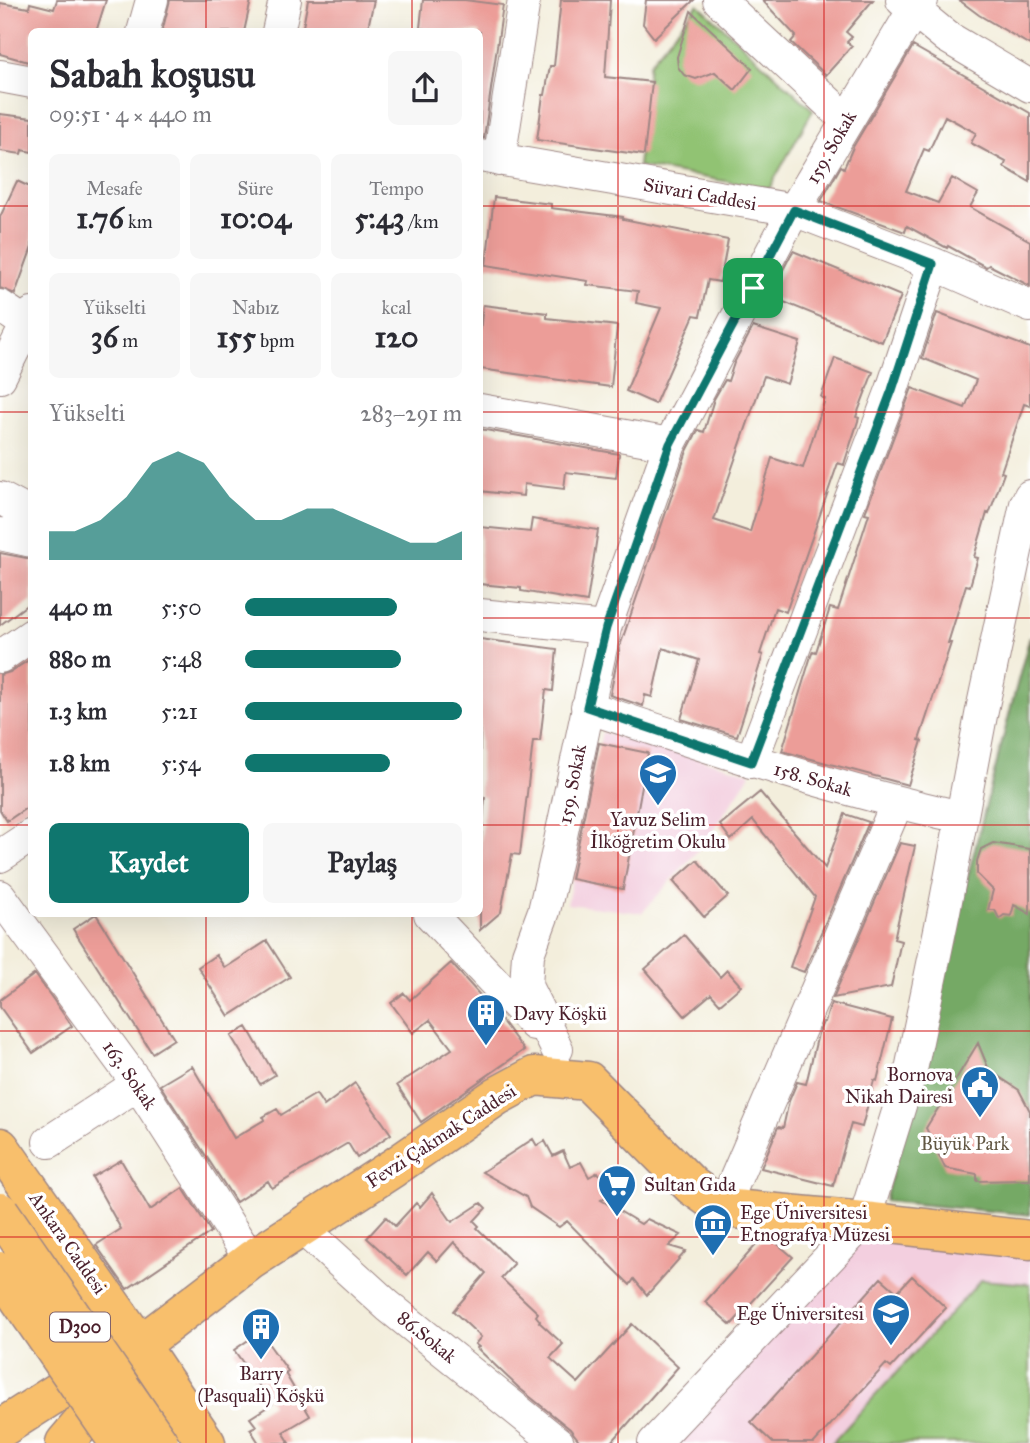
<!DOCTYPE html>
<html lang="tr">
<head>
<meta charset="utf-8">
<style>
	body { margin:0; font-family:"IM FELL Great Primer",serif; background:#f7f7f7; color:#2b2b33; height:100vh; display:flex; flex-direction:column; font-size:26px; white-space:nowrap }
	* { box-sizing:border-box; margin:0 }
	p { font-size:23px; color:#7c7c81 }
	.icon { flex:none; width:38px; height:38px; fill:none; stroke:currentColor; stroke-width:2; stroke-linecap:round; stroke-linejoin:round }
	.map { position:relative; flex:1; overflow:hidden }
	.side { position:absolute; left:28px; top:28px; width:455px; height:889px; display:flex; flex-direction:column; background:#fff; border-radius:10px; box-shadow:0 7px 28px #0002 }
	.side>* { flex:none }
	.pin { position:absolute; display:grid; place-items:center; width:60px; height:60px; color:#fff; margin:-30px; border-radius:14px; box-shadow:0 4px 10px #0006 }
	.round { display:grid; place-items:center; flex:none; width:74px; height:74px; border-radius:10px; background:#f7f7f7 }
	.headline { display:flex; align-items:center; justify-content:space-between; height:119px; padding:0 21px }
	h1 { font-size:38px; font-weight:700; line-height:52px }
	.figures { display:grid; grid-template-columns:repeat(3,1fr); gap:10px; height:119px; padding:7px 21px }
	.figures div { display:grid; align-content:center; border-radius:10px; background:#f7f7f7; text-align:center }
	.figures b { font-size:30px; font-weight:700 }
	.figures small { font-size:19px; font-weight:400 }
	.figures p { font-size:19px }
	.chart { height:196px; padding:14px 21px }
	.chart p { display:flex; justify-content:space-between }
	.chart svg { width:100%; height:126px; margin-top:7px; fill:#0f766e; opacity:.7 }
	.primary-button { display:flex; gap:14px; margin-top:auto; padding:14px 21px }
	.primary-button a { flex:1; height:80px; border-radius:10px; background:#0f766e; color:#fff; font-size:28px; font-weight:700; line-height:80px; text-align:center }
	.primary-button a+a { background:#f7f7f7; color:#2b2b33 }
	ul { padding:0 21px; list-style:none; font-size:23px }
	li { display:grid; grid-template-columns:112px 84px 1fr; align-items:center; height:52px }
	li i { height:18px; border-radius:9px; background:#0f766e }
	.map>svg:first-child { display:block }
	.built { fill:#f3cfdf }
	.green { fill:#91c373; stroke:#6e714f; stroke-width:2 }
	.forest { fill:#74a965; stroke:#5f6448; stroke-width:2 }
	.building { fill:#ec9d98 }
	.lines { fill:none; stroke-linecap:round; stroke-linejoin:round }
	.minor-casing { stroke:#9e8684; stroke-width:34 }
	.major-casing { stroke:#9e8684; stroke-width:41 }
	.minor { stroke:#fff; stroke-width:32 }
	.major { stroke:#f8bf6c; stroke-width:38 }
	.highway-bridge-casing { stroke:#9e8684; stroke-width:41; stroke-linecap:butt }
	.highway-bridge { stroke:#f8bf6c; stroke-width:38 }
	.route-casing { stroke:#fff; stroke-width:14 }
	.route { stroke:#0f766e; stroke-width:9 }
	.grid { fill:none; stroke:#d62828; stroke-width:2; stroke-opacity:0.55 }
	.labels { text-anchor:middle; dominant-baseline:central; stroke-width:7; stroke-linejoin:round; paint-order:stroke }
	.shield { fill:#fff; stroke:#80626b; stroke-width:2 }
	.shield-label { font-size:18px; font-weight:bold; fill:#4a1f2b }
	.street-label { font-size:19px; fill:#4a1f2b; stroke:#fff }
	.poi-label { font-size:19px; fill:#4a1f2b; stroke:#fff; text-anchor:start }
	.park-label { font-size:19px; fill:#635844; stroke:#fff }
</style>
</head>
<body>
<div class="map">
<svg width="1030" height="1443" viewBox="0 0 1030 1443">
	<rect width="100%" height="100%" fill="#fff"/>
	<filter id="ink" filterUnits="userSpaceOnUse"><feTurbulence type="fractalNoise" baseFrequency=".0143" numOctaves="2"/><feDisplacementMap in="SourceGraphic" scale="14" xChannelSelector="R" yChannelSelector="G"/><feConvolveMatrix kernelMatrix="1 2 1 2 8 2 1 2 1" color-interpolation-filters="sRGB"/></filter>
	<filter id="wash" filterUnits="userSpaceOnUse"><feTurbulence type="fractalNoise" baseFrequency=".00686" numOctaves="4" result="noise"/><feDisplacementMap in="SourceGraphic" scale="28" xChannelSelector="R" yChannelSelector="G"/><feGaussianBlur stdDeviation="1.57" result="paint"/><feColorMatrix in="noise" values="0 0 0 0 0 0 0 0 0 0 0 0 0 0 0 0 0 1.4 0 .05"/><feComposite in="paint" operator="in"/></filter>
	<g filter="url(#wash)">
		<rect width="100%" height="100%" fill="#f3eedc"/>
		<path class="built" d="M602,732L751,773L706,841L642,913L567,904Z
			M863,1234L1030,1252V1443H657Z"/>
		<path class="green" d="M698,4L813,110L769,189L638,166L649,64Z
			M981,1280L1030,1284V1443H832Z"/>
		<path class="forest" d="M1030,636V1215L885,1201L1011,707Z"/>
		<g id="blocks">
			<path class="building" d="M57,0H106L96,32H32V63L0,54V3L29,8L30,3L54,9Z
				M170,0H251L244,32H162Z
				M308,0H374L367,32H302Z
				M423,0H465L503,5L484,138H480V32H445L420,28Z
				M561,0H610L605,77L652,82L644,155L537,140L543,95H545L550,66H554Z
				M646,0H694L654,38L643,24Z
				M762,0H873L846,32L852,37L847,42L852,46L826,75L791,42L796,36Z
				M959,0H1030V45L979,15Z
				M691,11L752,68L735,90L715,72L696,79L684,75L678,67L677,57Z
				M913,46L1030,113V182L1004,167L1006,162L971,143L976,133L945,116L929,151L924,149L906,191L938,203L952,178L978,193L970,207L1030,241V286L989,265L986,267L948,246L947,248L907,226L905,232L821,201L841,166L844,168L853,147Z
				M0,114L32,118V152L22,150L21,154L0,151Z
				M17,181L32,188V247L15,294L0,288V217Z
				M494,197L551,204V208L623,217V219L728,240L720,282L708,280L700,316L694,315L655,404L626,391L661,308L636,303L638,291L587,285L588,281L486,265Z
				M793,251L901,296L882,342L769,296Z
				M483,305L547,313V318L617,326L611,387L480,369V332Z
				M937,313L1030,348V406L1024,404L1001,472L1004,473L989,514L987,513L974,557L978,558L970,586L966,585L948,643H951L919,740L922,741L908,785L782,751L811,656L813,651L816,652L830,608L838,610L869,514L865,513L912,388L965,408L976,380L922,358Z
				M753,327L800,342L787,384L764,376L714,520L750,532L772,458L803,468L825,399L821,397L835,358L873,372L856,417L859,418L845,461L844,465L838,463L786,612L775,608L760,654L763,655L737,736L681,719L699,660L663,648L652,697L645,695L643,706L610,695L620,646L687,451L698,430L704,432L714,399L725,380L728,381L734,363Z
				M480,429L619,454L616,478L566,472L564,489L524,484L523,496L480,491Z
				M532,519L598,530L587,602L521,591V588L480,584V527L530,532Z
				M0,553L32,559V601L0,625Z
				M480,639L557,649L553,691L546,690L540,741H533L520,855L512,854L501,912L480,930V850L485,797L480,796Z
				M32,658V804L7,821L0,810V675L10,672Z
				M599,743L648,753L623,889L571,879Z
				M760,792L825,868L845,814L869,822L804,972L790,967L815,897L753,820L731,840L720,825Z
				M900,843L915,846L894,939L901,941L891,987L833,998Z
				M993,843L1030,849V914L1014,905L1011,916L1004,915L999,919L995,910H988L993,890L977,874V861L981,849Z
				M697,860L728,896L704,917L673,881Z
				M96,914L174,1039L152,1053L73,929Z
				M684,935L720,977L727,970L741,986L720,1004L711,994L685,1016L645,969Z
				M267,941L290,977L229,1016L198,967L216,955L225,968Z
				M451,963L495,1012L524,1050L421,1122L397,1085L452,1049L430,1020L413,1033L391,1003L404,993L410,1000Z
				M35,974L72,1026L33,1053L0,1007V1000Z
				M831,1003L892,1019L877,1081L874,1080L862,1127L851,1124L833,1186L761,1168L778,1127L783,1128L789,1101L797,1082L806,1084L818,1034L823,1022H825Z
				M247,1027L275,1075L260,1084L231,1036Z
				M978,1043L989,1070L1019,1090L1030,1111V1180L977,1181V1174L945,1168L926,1128Z
				M192,1066L234,1138L264,1120L263,1117L277,1109L281,1115L316,1094L324,1106L355,1083L391,1134L357,1158L348,1143L272,1188L268,1181L236,1202L160,1085Z
				M533,1139L537,1146L545,1141L553,1156L563,1151L570,1167L581,1162L589,1177L598,1172L611,1193L601,1200L641,1224L647,1219L681,1235L669,1246L686,1251L647,1295L634,1279L630,1285L567,1221L559,1227L530,1207L526,1197L482,1172Z
				M121,1160L150,1210L183,1188L211,1232L127,1289L96,1245L121,1229L92,1177Z
				M432,1193L452,1222L481,1203L486,1208L474,1221L479,1226L477,1228L514,1264L501,1278L538,1313L536,1316L540,1321L539,1322L563,1344L550,1358L578,1383L632,1324L678,1367L611,1443H581L570,1429L519,1388L477,1348L479,1347L475,1344L481,1337L453,1311L486,1273L454,1242L437,1261L428,1252L407,1275L367,1238L386,1217L395,1226L416,1203L420,1207Z
				M766,1234L793,1257L731,1325L705,1302Z
				M912,1276L946,1308L891,1368L886,1364L814,1443H773L751,1422L881,1278L897,1292Z
				M260,1332L288,1371L285,1373L310,1416L283,1432L290,1443H259L250,1429L256,1426L250,1418L272,1404L234,1350Z"/>
		</g>
	</g>
	<g filter="url(#ink)">
		<use href="#blocks" fill-opacity="0" stroke="#9e8684" stroke-width="2"/>
		<g class="lines">
			<defs>
				<path id="minor" d="M719,0L847,120
					M902,0L947,37L1030,86
					M143,32L152,0
					M278,32L285,0
					M0,76L32,82
					M480,156L794,210L934,264L1030,306
					M499,160L524,0
					M0,306L27,324
					M0,377L32,314
					M480,410L670,444
					M0,498L32,515
					M0,534L32,541
					M480,615L605,628
					M0,657L32,635
					M587,707C711,748 834,789 961,817
					M751,762L892,390L934,264
					M0,856L32,835
					M0,896L138,1084L251,1260
					M430,914L534,1024
					M557,1049L526,986L528,954L544,911L557,855L605,628L670,444L794,210L913,11L922,0
					M49,1142L138,1084
					M723,1208L897,803
					M301,1227L388,1306L558,1443
					M654,1443L864,1221L911,1070L944,911L982,710L1026,504L1030,496"/>
				<path id="major" d="M0,1147L140,1345L206,1443
					M0,1429L89,1372L140,1345L251,1260L393,1168L497,1096L534,1076L588,1081L692,1186L723,1208L864,1221L1030,1240
					M65,1443L115,1384"/>
			</defs>
			<use href="#minor" class="minor-casing"/>
			<use href="#major" class="major-casing"/>
			<use href="#minor" class="minor"/>
			<use href="#major" class="major"/>
			<defs>
				<path id="highway-bridge" d="M0,1212L159,1443
					M0,1271L119,1443"/>
			</defs>
			<use href="#highway-bridge" class="highway-bridge-casing"/>
			<use href="#highway-bridge" class="highway-bridge"/>
		</g>
	</g>
	<g class="lines" filter="url(#ink)">
		<defs>
			<path id="route" d="M794,210L933,264L892,390L751,762L587,707L606,628L670,444Z"/>
		</defs>
		<use href="#route" class="route-casing"/>
		<use href="#route" class="route"/>
	</g>
	<path class="grid" d="M206,0V32M412,0V32M618,0V1443M824,0V1443M0,206H32M480,206H1030M0,412H32M480,412H1030M0,618H32M480,618H1030M0,825H32M480,825H1030M206,914V1443M412,914V1443M0,1031H1030M0,1237H1030"/>
	<defs>
		<symbol id="school-pin" viewBox="-11 -11 22 30"><path d="M0 17L-7.5 6A9.5 9.5 0 1 1 7.5 6Z" fill="#1f6fb2" stroke="#fff"/><path d="M0-5L7-2L0 1L-7-2ZM-4 1L0 2.5L4 1V4Q0 6-4 4Z" fill="#fff"/></symbol>
		<symbol id="building-pin" viewBox="-11 -11 22 30"><path d="M0 17L-7.5 6A9.5 9.5 0 1 1 7.5 6Z" fill="#1f6fb2" stroke="#fff"/><path d="M-4-6H4V6H1V3H-1V6H-4ZM-2.5-4.3h1.7v1.8h-1.7ZM.8-4.3h1.7v1.8H.8ZM-2.5-1h1.7V.8h-1.7ZM.8-1h1.7V.8H.8Z" fill="#fff"/></symbol>
		<symbol id="civic-pin" viewBox="-11 -11 22 30"><path d="M0 17L-7.5 6A9.5 9.5 0 1 1 7.5 6Z" fill="#1f6fb2" stroke="#fff"/><path d="M-.6-6.5H3V-4.5H.6V-3L4-1V1h2V6H-6V1h2V-1L-.6-3ZM-1.2 2.5V6h2.4V2.5Z" fill="#fff"/></symbol>
		<symbol id="supermarket-pin" viewBox="-11 -11 22 30"><path d="M0 17L-7.5 6A9.5 9.5 0 1 1 7.5 6Z" fill="#1f6fb2" stroke="#fff"/><path d="M-6-5.5h2.5l.6 2H6L4.5 2H-2.5L-4.4-4H-6ZM-1.5 3.2a1.3 1.3 0 1 0 .1 0ZM3 3.2a1.3 1.3 0 1 0 .1 0Z" fill="#fff"/></symbol>
		<symbol id="museum-pin" viewBox="-11 -11 22 30"><path d="M0 17L-7.5 6A9.5 9.5 0 1 1 7.5 6Z" fill="#1f6fb2" stroke="#fff"/><path d="M0-6L6-3V-2H-6V-3ZM-5-1h2V3h-2ZM-1-1h2V3h-2ZM3-1h2V3H3ZM-6 4H6V6H-6Z" fill="#fff"/></symbol>
		<symbol id="university-pin" viewBox="-11 -11 22 30"><path d="M0 17L-7.5 6A9.5 9.5 0 1 1 7.5 6Z" fill="#1f6fb2" stroke="#fff"/><path d="M0-5L7-2L0 1L-7-2ZM-4 1L0 2.5L4 1V4Q0 6-4 4Z" fill="#fff"/></symbol>
	</defs>
	<g fill-rule="evenodd">
		<use href="#school-pin" x="636" y="751" width="44" height="60"/>
		<use href="#building-pin" x="464" y="991" width="44" height="60"/>
		<use href="#civic-pin" x="958" y="1063" width="44" height="60"/>
		<use href="#supermarket-pin" x="595" y="1162" width="44" height="60"/>
		<use href="#museum-pin" x="691" y="1201" width="44" height="60"/>
		<use href="#university-pin" x="869" y="1291" width="44" height="60"/>
		<use href="#building-pin" x="239" y="1305" width="44" height="60"/>
	</g>
	<g class="labels">
		<rect class="shield" x="50" y="1312.5" width="60" height="29" rx="5"/>
		<g class="shield-label">
			<text x="80" y="1327">D300</text>
		</g>
		<g class="street-label">
			<text transform="translate(831 147) rotate(-60)">159. Sokak</text>
			<text transform="translate(700 194) rotate(10)">Süvari Caddesi</text>
			<text transform="translate(813 779) rotate(16)">158. Sokak</text>
			<text transform="translate(572 784) rotate(-79)">159. Sokak</text>
			<text transform="translate(130 1075) rotate(55)">163. Sokak</text>
			<text transform="translate(441 1136) rotate(-33)">Fevzi Çakmak Caddesi</text>
			<text transform="translate(68 1243) rotate(55)">Ankara Caddesi</text>
			<text transform="translate(427 1337) rotate(39)">86.Sokak</text>
		</g>
		<g class="poi-label">
			<text x="658" y="819" text-anchor="middle">Yavuz Selim<tspan x="658" dy="22">İlköğretim Okulu</tspan></text>
			<text x="513" y="1013">Davy Köşkü</text>
			<text x="953" y="1074" text-anchor="end">Bornova<tspan x="953" dy="22">Nikah Dairesi</tspan></text>
			<text x="644" y="1184">Sultan Gıda</text>
			<text x="740" y="1212">Ege Üniversitesi<tspan x="740" dy="22">Etnografya Müzesi</tspan></text>
			<text x="864" y="1313" text-anchor="end">Ege Üniversitesi</text>
			<text x="261" y="1373" text-anchor="middle">Barry<tspan x="261" dy="22">(Pasquali) Köşkü</tspan></text>
		</g>
		<g class="park-label">
			<text x="965" y="1143">Büyük Park</text>
		</g>
	</g>
</svg>
<div class="pin" style="left:753px;top:288px;background:#1e9e55"><svg class="icon" aria-label="arrive" viewBox="0 0 24 24"><path d="M6 21V4h12l-3 4 3 4H6"/></svg></div>
<section class="side">
<div class="headline"><div><h1>Sabah koşusu</h1><p>09:51 · 4 × 440 m</p></div><a class="round"><svg class="icon" aria-label="share" viewBox="0 0 24 24"><path d="M12 15V3M7 8l5-5 5 5M5 13v7h14v-7"/></svg></a></div>
<div class="figures">
<div><p>Mesafe</p><b>1.76<small> km</small></b></div>
<div><p>Süre</p><b>10:04</b></div>
<div><p>Tempo</p><b>5:43<small> /km</small></b></div>
</div>
<div class="figures">
<div><p>Yükselti</p><b>36<small> m</small></b></div>
<div><p>Nabız</p><b>155<small> bpm</small></b></div>
<div><p>kcal</p><b>120</b></div>
</div>
<div class="chart"><p><span>Yükselti</span>283–291 m</p>
<svg viewBox="0 0 160 44" preserveAspectRatio="none"><path d="M0 44V34L10 34L20 30L30 22L40 10L50 6L60 10L70 22L80 30L90 30L100 26L110 26L120 30L130 34L140 38L150 38L160 34V44z"/></svg>
</div>
<ul>
<li><b>440 m</b>5:50<i style="width:70%"></i></li>
<li><b>880 m</b>5:48<i style="width:72%"></i></li>
<li><b>1.3 km</b>5:21<i style="width:100%"></i></li>
<li><b>1.8 km</b>5:54<i style="width:67%"></i></li>
</ul>
<div class="primary-button"><a>Kaydet</a><a>Paylaş</a></div>
</section>
</div>
</body>
</html>
